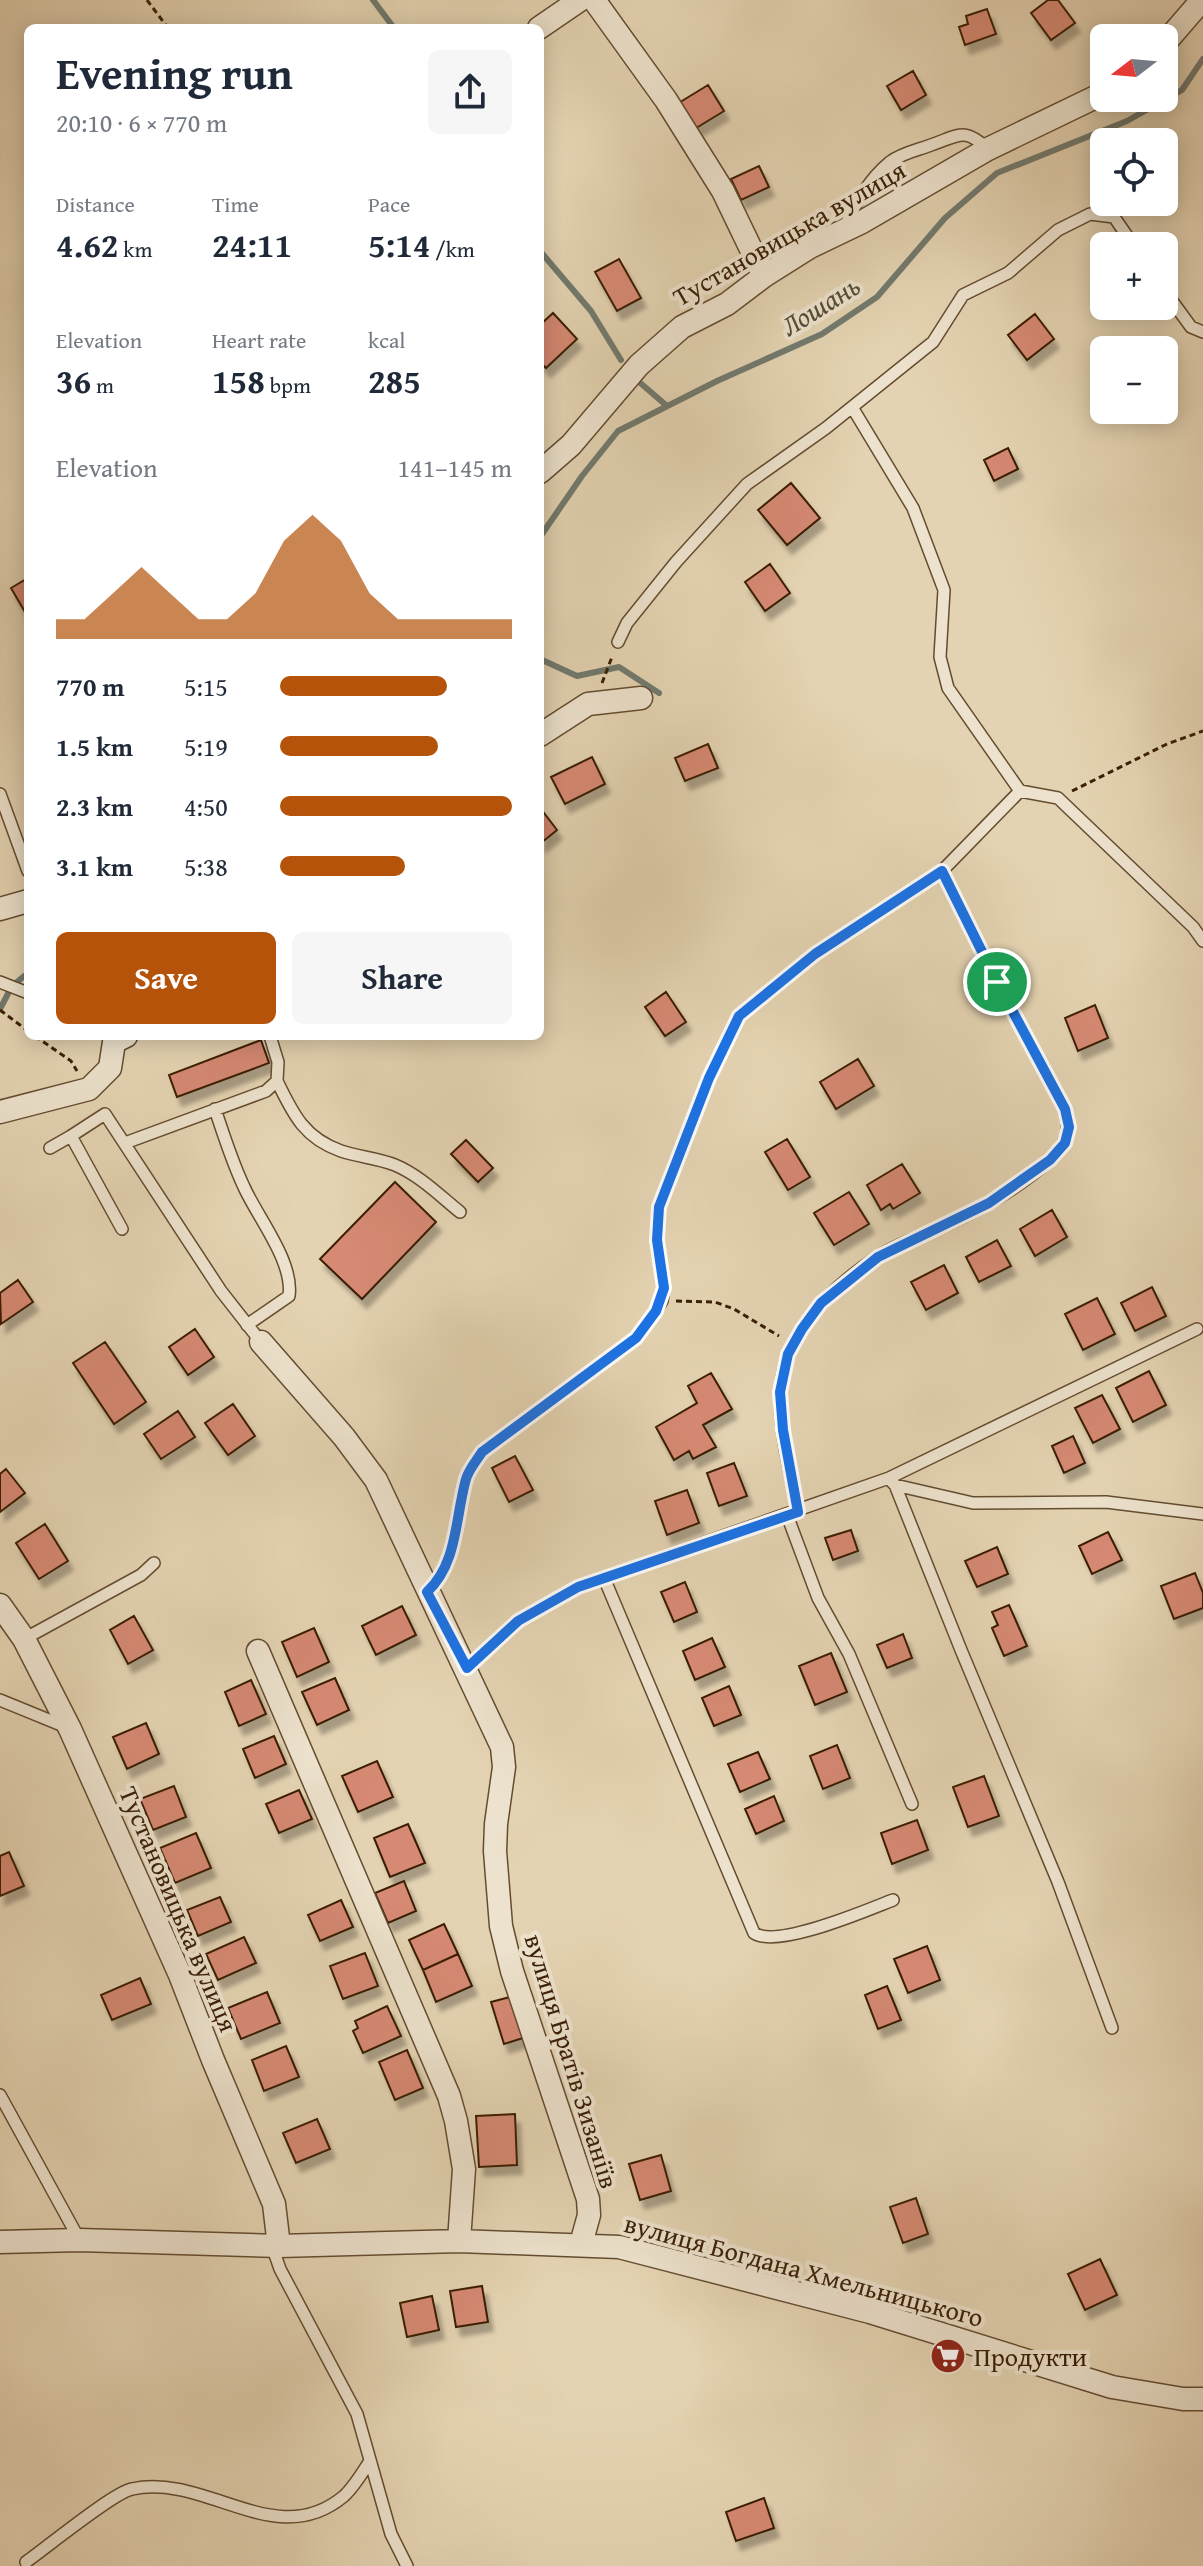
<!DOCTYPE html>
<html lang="en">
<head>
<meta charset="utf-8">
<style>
	body { margin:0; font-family:"Gentium Book Plus",serif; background:#f6f6f7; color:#1f2937; height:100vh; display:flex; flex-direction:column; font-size:30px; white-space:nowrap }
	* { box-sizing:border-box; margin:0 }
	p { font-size:26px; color:#747a83 }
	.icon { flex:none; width:44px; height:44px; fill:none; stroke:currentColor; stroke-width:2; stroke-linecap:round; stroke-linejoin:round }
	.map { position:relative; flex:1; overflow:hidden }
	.side { position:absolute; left:24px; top:24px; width:520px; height:1016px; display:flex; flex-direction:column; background:#fff; border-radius:12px; box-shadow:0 4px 20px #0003 }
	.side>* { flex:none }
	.needle { width:52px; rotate:254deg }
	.tools { position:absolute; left:1090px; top:24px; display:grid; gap:16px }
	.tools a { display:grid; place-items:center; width:88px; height:88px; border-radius:12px; background:#fff; box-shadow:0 4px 20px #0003; font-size:40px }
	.pin { position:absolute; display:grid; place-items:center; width:68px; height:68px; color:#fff; margin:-34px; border:4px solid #fff; border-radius:50%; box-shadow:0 2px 8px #0007 }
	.round { display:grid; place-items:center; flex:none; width:84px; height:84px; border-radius:12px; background:#f6f6f7 }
	.overview { display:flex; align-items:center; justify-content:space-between; height:136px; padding:0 32px }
	h1 { font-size:44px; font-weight:700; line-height:60px }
	.stats { display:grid; grid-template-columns:repeat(3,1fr); gap:12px; height:136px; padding:8px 32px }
	.stats div { display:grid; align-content:center }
	.stats b { font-size:34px; font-weight:700 }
	.stats small { font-size:22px; font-weight:400 }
	.stats p { font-size:22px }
	.chart { height:224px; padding:16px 32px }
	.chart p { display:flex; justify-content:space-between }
	.chart svg { width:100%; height:144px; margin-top:8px; fill:#b45309; opacity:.7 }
	.button { display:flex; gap:16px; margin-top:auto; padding:16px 32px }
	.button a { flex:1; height:92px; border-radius:12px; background:#b45309; color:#fff; font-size:32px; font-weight:700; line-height:92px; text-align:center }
	.button a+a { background:#f6f6f7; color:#1f2937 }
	ul { padding:0 32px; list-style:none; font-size:26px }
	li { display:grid; grid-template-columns:128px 96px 1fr; align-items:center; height:60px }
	li i { height:20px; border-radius:10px; background:#b45309 }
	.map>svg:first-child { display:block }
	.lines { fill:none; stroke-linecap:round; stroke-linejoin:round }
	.stream { stroke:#727a6e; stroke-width:6 }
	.building { fill:#d68973; stroke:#3a1f05; stroke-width:2; filter:url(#shadow) }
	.service-casing { stroke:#644c30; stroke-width:14 }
	.minor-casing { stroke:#644c30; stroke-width:25 }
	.path { stroke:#3a1f05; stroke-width:3; stroke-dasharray:6 4; stroke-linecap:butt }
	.service { stroke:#ede2cd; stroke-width:11 }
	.minor { stroke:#ede2cd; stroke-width:22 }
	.route-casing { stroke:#fff; stroke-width:16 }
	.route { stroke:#1a73e8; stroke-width:10 }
	.labels { text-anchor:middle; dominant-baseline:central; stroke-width:8; stroke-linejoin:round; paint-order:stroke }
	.street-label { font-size:26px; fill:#3a1f05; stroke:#ede2cd }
	.poi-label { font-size:26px; fill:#3a1f05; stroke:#ede2cd; text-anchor:start }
	.water-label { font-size:28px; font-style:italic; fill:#564c3a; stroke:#ede2cd }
</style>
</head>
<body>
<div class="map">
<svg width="1203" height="2566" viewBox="0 0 1203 2566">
	<defs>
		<filter id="shadow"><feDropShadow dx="5" dy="9" stdDeviation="2" flood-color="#0004"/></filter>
	</defs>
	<rect width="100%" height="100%" fill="#e4d3b2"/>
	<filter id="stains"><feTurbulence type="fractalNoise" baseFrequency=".0025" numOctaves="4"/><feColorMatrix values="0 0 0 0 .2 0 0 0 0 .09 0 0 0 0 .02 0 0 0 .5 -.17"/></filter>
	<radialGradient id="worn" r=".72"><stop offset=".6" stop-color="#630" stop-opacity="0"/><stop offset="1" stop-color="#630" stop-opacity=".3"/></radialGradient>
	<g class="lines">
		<path class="stream" d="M373,0L394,28
			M540,251L591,311L621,360
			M638,381L667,406
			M540,537L582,476L618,431L717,381L822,334L877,297L945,218L997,173L1127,121L1182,90L1203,59
			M540,659L577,676L619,667L659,693
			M0,1009L12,986L28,973"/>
	</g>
	<path class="building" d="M1048,0H1058L1075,23L1051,40L1031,13Z
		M987,9L996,34L965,45L959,27L968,24L966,16Z
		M913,71L926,95L901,110L887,86Z
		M708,85L724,111L693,130L677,104Z
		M759,166L769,187L741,200L731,179Z
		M619,259L641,298L617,311L595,272Z
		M553,313L577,339L546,368L540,362V325Z
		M1035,314L1054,339L1027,360L1008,335Z
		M1008,448L1018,469L994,481L984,460Z
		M791,483L820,518L787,545L758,510Z
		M770,564L790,593L765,611L745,582Z
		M28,578V617L11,588Z
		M708,744L718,768L685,781L675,758Z
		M592,757L605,784L565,804L551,777Z
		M541,809L557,830L541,843L540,842Z
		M666,992L686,1022L665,1036L645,1007Z
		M1095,1005L1108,1038L1078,1051L1065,1018Z
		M261,1040L269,1063L177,1097L169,1075Z
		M858,1059L874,1086L836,1109L820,1082Z
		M787,1139L810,1177L788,1190L765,1152Z
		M466,1140L493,1168L478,1182L451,1154Z
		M902,1164L920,1193L893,1209L890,1204L881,1210L867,1185Z
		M395,1182L436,1222L362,1299L320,1259Z
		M849,1192L869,1224L834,1245L814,1213Z
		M1052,1210L1067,1237L1035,1256L1020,1229Z
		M997,1240L1011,1266L979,1282L966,1257Z
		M944,1265L958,1293L926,1310L911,1282Z
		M18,1280L33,1302L1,1324L0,1293Z
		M1152,1287L1166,1316L1135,1331L1121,1303Z
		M1097,1298L1115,1334L1083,1350L1065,1314Z
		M195,1329L214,1357L188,1375L169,1347Z
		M105,1342L146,1402L114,1424L73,1363Z
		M1149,1371L1166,1405L1133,1422L1116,1388Z
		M711,1373L732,1409L703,1425L716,1447L693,1459L689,1451L674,1460L656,1427L697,1403L688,1386Z
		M1102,1395L1120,1429L1093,1443L1075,1408Z
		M233,1404L255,1436L228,1455L205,1423Z
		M178,1411L195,1437L161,1459L144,1434Z
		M1073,1436L1085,1463L1064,1473L1052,1446Z
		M515,1456L533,1490L509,1502L492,1468Z
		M734,1463L747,1496L719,1506L707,1473Z
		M6,1469L25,1493L0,1512V1474Z
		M687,1490L699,1523L667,1535L655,1501Z
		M45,1524L68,1561L39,1579L16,1543Z
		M851,1530L858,1551L833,1560L825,1538Z
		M1108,1532L1122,1560L1092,1574L1079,1546Z
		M997,1547L1008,1574L977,1587L965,1561Z
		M1195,1573L1203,1593V1608L1174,1619L1161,1586Z
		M685,1582L697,1612L674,1622L661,1592Z
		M1009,1605L1027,1646L1004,1656L992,1628L998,1625L992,1612Z
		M402,1606L416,1635L376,1655L362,1626Z
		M134,1616L153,1650L128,1664L110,1630Z
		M314,1628L329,1662L297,1677L282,1642Z
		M903,1634L912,1658L887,1668L877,1645Z
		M712,1638L725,1667L695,1680L683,1651Z
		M831,1653L847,1692L815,1705L799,1666Z
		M335,1678L349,1710L317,1725L302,1692Z
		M251,1680L266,1714L239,1726L225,1692Z
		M729,1686L741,1715L714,1726L702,1698Z
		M146,1723L159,1754L127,1769L113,1737Z
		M274,1736L286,1764L255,1778L243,1749Z
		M837,1745L850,1778L823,1789L810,1756Z
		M758,1752L770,1779L740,1792L728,1764Z
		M377,1761L393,1797L358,1812L342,1776Z
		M984,1776L999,1816L968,1827L953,1787Z
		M174,1786L186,1817L153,1830L140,1799Z
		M299,1790L312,1819L279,1833L266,1804Z
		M774,1796L784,1821L756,1834L745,1809Z
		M917,1820L928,1850L892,1864L881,1833Z
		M408,1824L425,1863L390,1877L374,1838Z
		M196,1833L211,1868L175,1883L160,1848Z
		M9,1852L24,1886L0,1896V1856Z
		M404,1881L416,1911L388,1923L375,1893Z
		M220,1897L231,1922L198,1936L187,1910Z
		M341,1900L353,1927L320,1941L308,1915Z
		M444,1924L458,1954L423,1970L409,1940Z
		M244,1937L256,1963L218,1980L206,1954Z
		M927,1946L940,1980L908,1993L894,1959Z
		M365,1953L378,1986L343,1999L330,1966Z
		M458,1954L472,1986L436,2002L423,1970Z
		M140,1978L151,2004L112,2020L101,1995Z
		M887,1986L901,2020L878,2029L865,1995Z
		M267,1992L280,2023L241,2039L228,2008Z
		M510,1997L523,2038L504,2044L491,2002Z
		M387,2006L401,2036L363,2053L353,2031L358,2028L355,2021Z
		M286,2046L299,2077L264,2091L252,2060Z
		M407,2050L423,2088L395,2100L379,2062Z
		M515,2114L517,2165L479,2167L476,2116Z
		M317,2119L330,2149L296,2163L283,2133Z
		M661,2155L671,2191L640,2200L629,2164Z
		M916,2198L928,2234L903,2243L890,2207Z
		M1100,2259L1117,2295L1085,2310L1068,2274Z
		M482,2286L488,2322L456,2327L450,2291Z
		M432,2296L439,2330L407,2337L400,2303Z
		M764,2498L774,2528L736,2541L726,2512Z"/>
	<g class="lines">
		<defs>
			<path id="service" d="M844,230C853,206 870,178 890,162C902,153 918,150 931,145C960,135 964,127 988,149
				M1164,290L1191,327L1203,332
				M618,642L627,623L676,562L747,484L826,428L933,342L963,295L1008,273L1058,230L1090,214L1114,217L1134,246
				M1020,791L1058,798L1193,927L1203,941
				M0,794L28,871
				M0,982L28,993
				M277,1081C293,1114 304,1138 341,1151C359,1157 378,1158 395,1165C419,1175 439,1195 460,1212
				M215,1109C224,1136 232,1162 244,1187C258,1218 294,1262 289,1296L247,1325
				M125,1143L266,1091L277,1081L278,1062L270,1036
				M50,1148L71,1136
				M122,1229L71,1136L105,1114L221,1291L261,1342
				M892,1482L895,1485L973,1503L1106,1502L1203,1514
				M895,1485L961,1650L1058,1882L1112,2028
				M798,1512C790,1468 774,1417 783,1373C793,1323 837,1284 877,1257C897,1244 922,1236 944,1226C975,1212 1006,1195 1033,1174C1044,1165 1056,1157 1063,1144C1070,1133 1067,1121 1065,1109L997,982L942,871
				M787,1515L818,1598L849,1654L912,1804
				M604,1578L754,1933C777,1949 867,1910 893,1900
				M427,1592C458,1563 455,1517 466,1479C469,1469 477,1460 482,1452L636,1338L656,1311L662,1301L664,1288L657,1240L659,1207L709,1078L739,1016L815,954L942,871L1020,791L948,688L940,657L944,590L913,508L852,407
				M24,1639L141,1575L154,1563
				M467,1668L518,1621L578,1587L889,1478L1197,1329
				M0,1700L66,1727
				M0,2095L79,2239
				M272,2246L280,2269L357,2414L391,2534L407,2566
				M26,2562C46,2548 114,2492 132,2489C207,2473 276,2553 344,2496C354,2487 362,2473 370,2461"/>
			<path id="minor" d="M594,0L666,100L723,191L764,276
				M539,28L580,0
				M1164,44L1202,0
				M540,472L571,445L639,365L682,327L727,304L764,276L810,247L862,222L988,149L1104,93
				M540,735L588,704L641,698
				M0,909L28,901
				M0,1112L89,1089L110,1068L114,1042L126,1036
				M261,1342L344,1437L376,1480L502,1747L504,1767L496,1824L495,1851L501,1926L512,1971L588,2199L589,2215L581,2244
				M0,1605L24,1639L70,1729L180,1975L213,2060L274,2204L279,2246
				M258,1651L449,2096L456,2121L464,2169L459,2241
				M0,2242L79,2240L279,2246L459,2241L619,2247L870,2312L1112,2387L1183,2399H1203"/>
		</defs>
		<use href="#service" class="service-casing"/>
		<use href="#minor" class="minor-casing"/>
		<path class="path" d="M147,0L168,28
			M602,683L612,657
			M1072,791L1167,744L1203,731
			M0,1010L28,1031
			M35,1036L71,1061L77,1071
			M676,1301L715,1302L734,1309L779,1336"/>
		<use href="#service" class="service"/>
		<use href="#minor" class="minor"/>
	</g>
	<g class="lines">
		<defs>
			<path id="route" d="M942,871L997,982L1065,1109L1069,1127L1065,1143L1050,1160L989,1203L878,1257L821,1303L802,1329L788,1354L780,1392L783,1430L798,1512L578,1587L518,1621L467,1668L427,1592C458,1563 455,1518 466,1479C469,1469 477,1460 482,1452L636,1338L656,1311L664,1288L657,1240L659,1207L709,1078L739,1016L815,954Z"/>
		</defs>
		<use href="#route" class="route-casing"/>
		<use href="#route" class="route"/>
	</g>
	<defs>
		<symbol id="supermarket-disc" viewBox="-11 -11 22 22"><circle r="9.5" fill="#8f2418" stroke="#ede2cd"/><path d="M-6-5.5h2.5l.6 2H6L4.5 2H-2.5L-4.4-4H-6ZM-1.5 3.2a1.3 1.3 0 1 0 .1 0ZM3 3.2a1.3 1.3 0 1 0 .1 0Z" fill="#fff"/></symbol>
	</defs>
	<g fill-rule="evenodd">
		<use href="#supermarket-disc" x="928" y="2336" width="40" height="40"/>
	</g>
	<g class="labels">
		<g class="street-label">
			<text transform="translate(789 233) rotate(-30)">Тустановицька вулиця</text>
			<text transform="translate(179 1909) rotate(67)">Тустановицька вулиця</text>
			<text transform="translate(572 2061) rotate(73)">вулиця Братів Зизаніїв</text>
			<text transform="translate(804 2270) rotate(15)">вулиця Богдана Хмельницького</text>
		</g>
		<g class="poi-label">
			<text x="974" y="2356">Продукти</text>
		</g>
		<g class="water-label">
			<text transform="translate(820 305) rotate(-32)">Лошань</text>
		</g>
	</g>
	<rect width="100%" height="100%" filter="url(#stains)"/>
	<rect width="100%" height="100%" fill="url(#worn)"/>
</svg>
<div class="tools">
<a><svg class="needle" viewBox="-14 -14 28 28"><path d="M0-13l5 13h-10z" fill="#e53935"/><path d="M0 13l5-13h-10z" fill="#747a83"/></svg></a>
<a><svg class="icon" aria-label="locate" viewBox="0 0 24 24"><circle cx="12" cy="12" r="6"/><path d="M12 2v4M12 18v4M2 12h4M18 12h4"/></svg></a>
<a>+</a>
<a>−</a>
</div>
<div class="pin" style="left:997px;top:982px;background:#1e9e55"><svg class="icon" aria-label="arrive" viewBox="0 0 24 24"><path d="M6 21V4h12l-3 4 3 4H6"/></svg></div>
<section class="side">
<div class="overview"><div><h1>Evening run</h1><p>20:10 · 6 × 770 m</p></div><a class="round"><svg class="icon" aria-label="share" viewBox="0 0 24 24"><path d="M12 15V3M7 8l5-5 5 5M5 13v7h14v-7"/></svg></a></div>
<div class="stats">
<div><p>Distance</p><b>4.62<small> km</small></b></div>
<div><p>Time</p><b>24:11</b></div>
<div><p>Pace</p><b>5:14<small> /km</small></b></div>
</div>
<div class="stats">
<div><p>Elevation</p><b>36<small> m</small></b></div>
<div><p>Heart rate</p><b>158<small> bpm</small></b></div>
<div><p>kcal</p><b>285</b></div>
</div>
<div class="chart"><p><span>Elevation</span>141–145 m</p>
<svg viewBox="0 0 160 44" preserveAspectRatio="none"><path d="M0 44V38L10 38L20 30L30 22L40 30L50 38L60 38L70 30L80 14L90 6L100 14L110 30L120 38L130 38L140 38L150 38L160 38V44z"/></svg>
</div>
<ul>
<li><b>770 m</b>5:15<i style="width:72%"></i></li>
<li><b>1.5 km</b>5:19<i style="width:68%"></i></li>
<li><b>2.3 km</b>4:50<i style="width:100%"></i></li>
<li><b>3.1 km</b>5:38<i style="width:54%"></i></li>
</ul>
<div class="button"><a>Save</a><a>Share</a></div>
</section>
</div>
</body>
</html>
